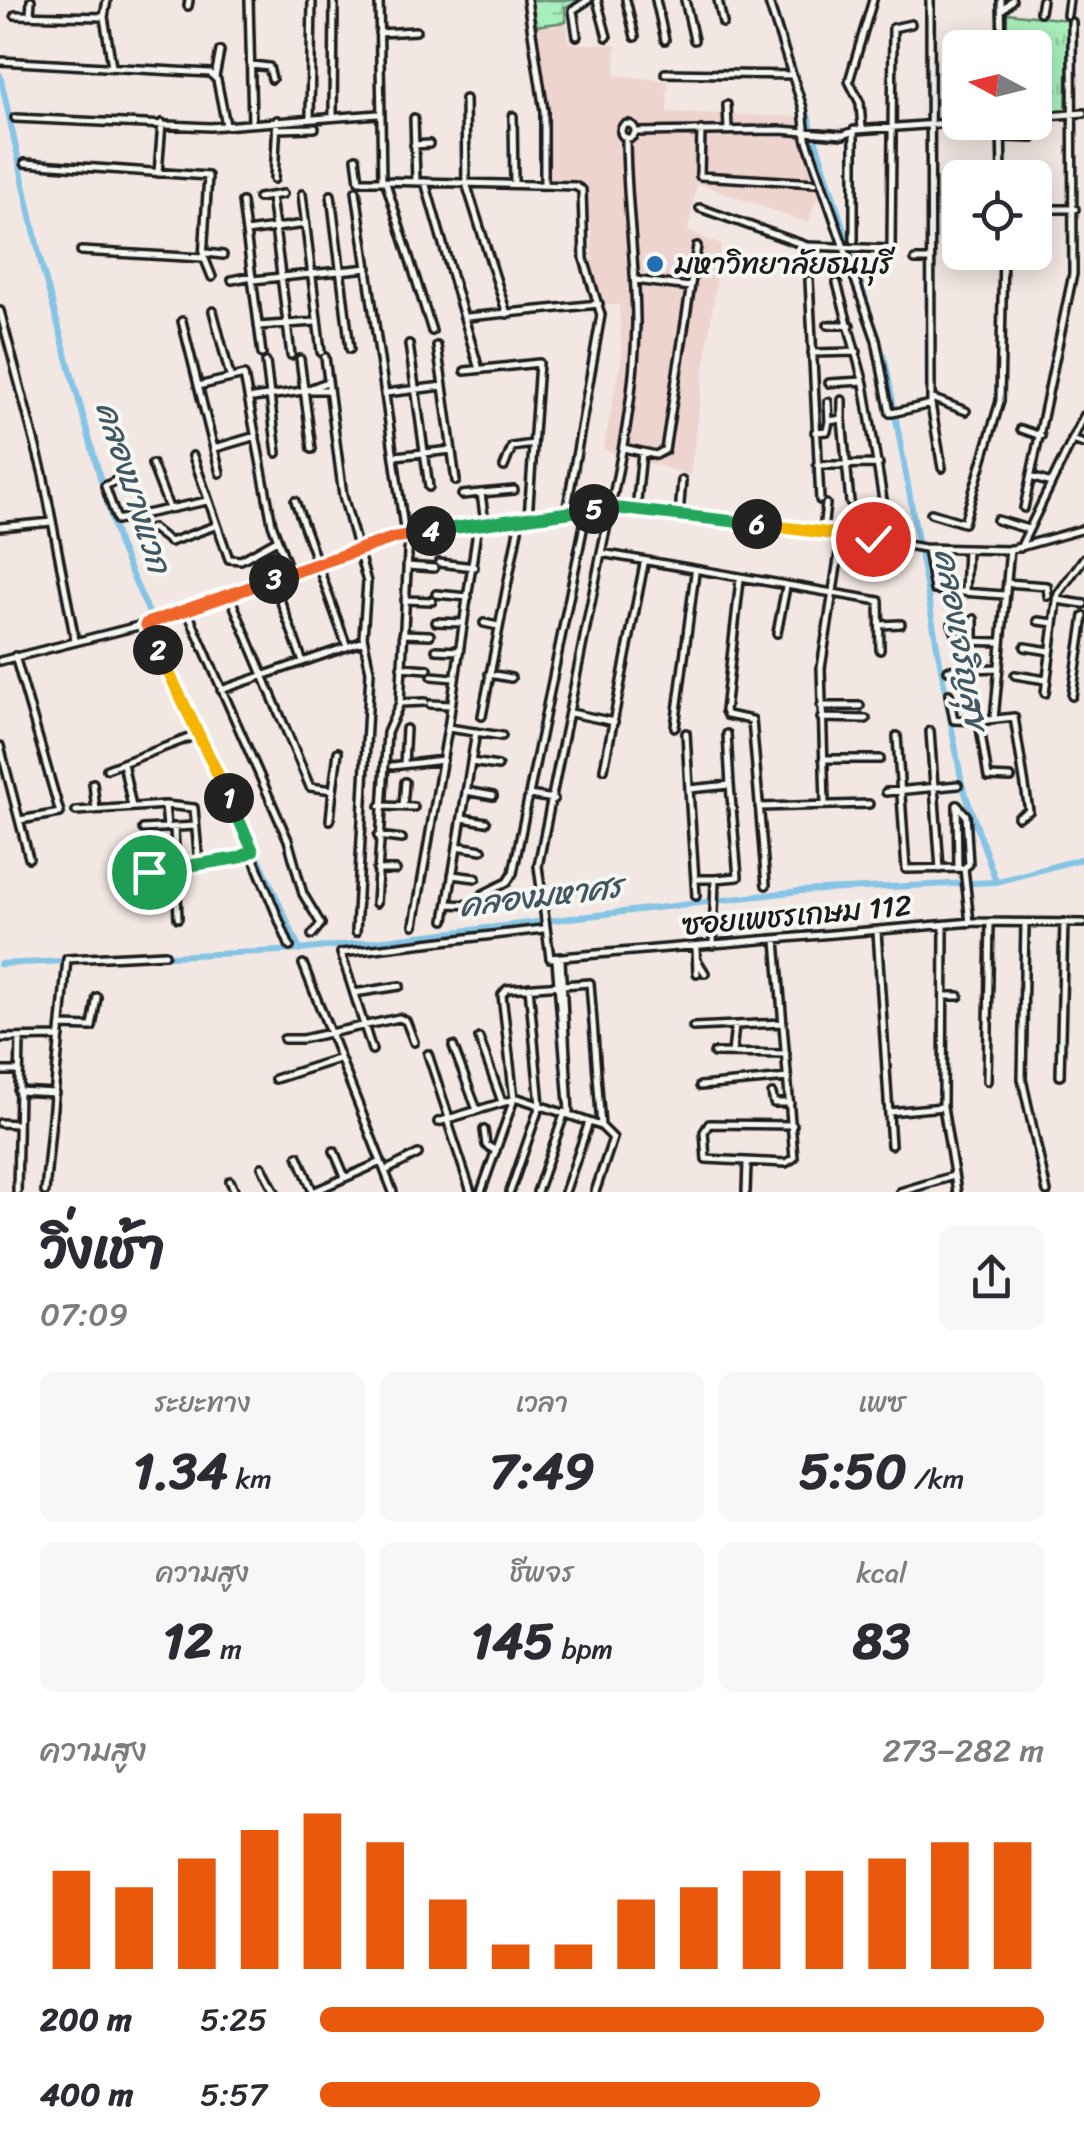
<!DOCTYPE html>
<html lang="th">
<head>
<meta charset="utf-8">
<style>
	body { margin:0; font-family:Sriracha,"Playpen Sans Thai",sans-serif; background:#f7f7f7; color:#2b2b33; height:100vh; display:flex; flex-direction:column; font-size:38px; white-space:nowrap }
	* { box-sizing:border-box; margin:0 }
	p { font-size:32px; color:#7c7c81 }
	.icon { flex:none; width:55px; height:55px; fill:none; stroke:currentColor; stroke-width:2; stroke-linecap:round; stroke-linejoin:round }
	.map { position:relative; height:1192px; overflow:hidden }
	.drawer { display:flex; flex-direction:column; background:#fff; flex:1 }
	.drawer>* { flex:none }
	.needle { width:65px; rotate:277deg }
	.buttons { position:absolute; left:942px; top:30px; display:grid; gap:20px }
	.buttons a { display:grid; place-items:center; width:110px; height:110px; border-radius:15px; background:#fff; box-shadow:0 5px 25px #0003; font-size:50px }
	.pin { position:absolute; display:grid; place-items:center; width:85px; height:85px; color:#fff; margin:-42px; border:5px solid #fff; border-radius:50%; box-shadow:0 2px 10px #0007 }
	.km { position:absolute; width:50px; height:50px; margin:-25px; border-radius:50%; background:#222; color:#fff; font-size:28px; line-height:50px; text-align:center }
	.round { display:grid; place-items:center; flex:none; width:105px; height:105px; border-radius:15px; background:#f7f7f7 }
	.head { display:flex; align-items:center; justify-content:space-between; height:170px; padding:0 40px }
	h1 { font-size:55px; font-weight:800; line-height:75px }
	.stats { display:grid; grid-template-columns:repeat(3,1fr); gap:15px; height:170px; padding:10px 40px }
	.stats div { display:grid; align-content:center; border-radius:15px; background:#f7f7f7; text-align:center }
	.stats b { font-size:50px; font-weight:800 }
	.stats small { font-size:28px; font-weight:400 }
	.stats p { font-size:28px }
	.chart { height:280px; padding:20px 40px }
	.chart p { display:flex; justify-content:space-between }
	.chart svg { width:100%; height:180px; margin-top:10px; stroke:#ea580c; stroke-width:6 }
	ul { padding:0 40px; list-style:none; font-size:32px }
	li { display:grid; grid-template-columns:160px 120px 1fr; align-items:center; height:75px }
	li i { height:25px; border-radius:12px; background:#ea580c }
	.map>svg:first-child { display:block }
	.built { fill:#eed4cf }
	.grass { fill:url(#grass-tufts); stroke:#62866c; stroke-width:2.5 }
	.wetland { fill:url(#wetland-marsh); stroke:#62866c; stroke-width:2.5 }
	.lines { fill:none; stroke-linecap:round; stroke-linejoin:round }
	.canal { stroke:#85c4e5; stroke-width:6 }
	.street-casing { stroke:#1c1c1c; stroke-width:12 }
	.street { stroke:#f6f6f2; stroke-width:5 }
	.split-1-casing { stroke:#fff; stroke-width:20 }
	.split-2-casing { stroke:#fff; stroke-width:20 }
	.split-3-casing { stroke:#fff; stroke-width:20 }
	.split-4-casing { stroke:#fff; stroke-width:20 }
	.split-5-casing { stroke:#fff; stroke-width:20 }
	.split-6-casing { stroke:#fff; stroke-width:20 }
	.split-7-casing { stroke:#fff; stroke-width:20 }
	.split-1 { stroke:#22a559; stroke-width:12 }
	.split-2 { stroke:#f5b400; stroke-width:12 }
	.split-3 { stroke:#f0652b; stroke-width:12 }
	.split-4 { stroke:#f0652b; stroke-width:12 }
	.split-5 { stroke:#22a559; stroke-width:12 }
	.split-6 { stroke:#22a559; stroke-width:12 }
	.split-7 { stroke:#f5b400; stroke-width:12 }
	.poi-dot { fill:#1f6fb2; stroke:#f6f6f2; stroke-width:4 }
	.labels { text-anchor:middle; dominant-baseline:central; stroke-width:8; stroke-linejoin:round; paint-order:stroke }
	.poi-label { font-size:30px; fill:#1c1c1c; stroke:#f6f6f2; text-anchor:start }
	.street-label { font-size:30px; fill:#1c1c1c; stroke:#f6f6f2 }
	.water-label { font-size:32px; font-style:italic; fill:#415762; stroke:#f6f6f2 }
</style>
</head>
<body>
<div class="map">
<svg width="1084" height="1192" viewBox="0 0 1084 1192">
	<defs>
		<pattern id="grass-tufts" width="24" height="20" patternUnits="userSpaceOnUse" patternTransform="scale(2.5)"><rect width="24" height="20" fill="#a7efbc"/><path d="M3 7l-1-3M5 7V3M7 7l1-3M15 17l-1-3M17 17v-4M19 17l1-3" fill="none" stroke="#8fcca1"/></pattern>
		<pattern id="wetland-marsh" width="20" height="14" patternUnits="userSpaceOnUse" patternTransform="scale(2.5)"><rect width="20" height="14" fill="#a7efbc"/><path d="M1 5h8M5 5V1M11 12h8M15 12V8" fill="none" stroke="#8fcca1"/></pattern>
	</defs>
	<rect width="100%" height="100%" fill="#f2e7e2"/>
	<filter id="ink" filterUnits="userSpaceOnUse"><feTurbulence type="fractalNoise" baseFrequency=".01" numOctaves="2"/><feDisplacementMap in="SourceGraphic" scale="20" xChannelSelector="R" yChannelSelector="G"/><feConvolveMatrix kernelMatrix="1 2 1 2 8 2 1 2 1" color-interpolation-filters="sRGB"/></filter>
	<g filter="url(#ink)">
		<path class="built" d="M566,22L569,43L616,45L615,75L668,81L667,112L800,117L799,137L808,148L820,189L808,223L697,183L688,231L721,245L690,475L603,450L622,355L619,305H602L601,292L591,284L592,237L584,183H545V108L534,26Z"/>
		<path class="grass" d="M1007,13L1069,20L1066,110L1035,112V48L1006,47Z"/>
		<path class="wetland" d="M530,0H585L565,7L566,22L534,26Z"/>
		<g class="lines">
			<path class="canal" d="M771,0L796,77
				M0,75L42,267L119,546L300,950
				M804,103L886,364L962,784L996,882
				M0,964L300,950L800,891L996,882L1084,858"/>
			<defs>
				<path id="street" d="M249,0L252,124
					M379,0L382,181L575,186L582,190L584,259L601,315L566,513
					M527,0L544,111V185
					M597,0L607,37
					M626,0L635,37
					M656,0L665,40
					M685,0L694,40
					M718,0L723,23
					M768,0L803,108L806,138L876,340L890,413
					M930,0L931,404L942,468
					M1001,0L1002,48
					M188,6L189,0
					M1003,9L1012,0
					M1040,12L1042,0
					M15,15L104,17L112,66
					M30,15L31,0
					M1067,15L1069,0
					M104,17L107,0
					M379,33L416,31
					M577,36L573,10L588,0
					M0,61L210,73L217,80L226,125
					M251,65L269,67L272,79
					M665,73L792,75
					M215,77L220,51
					M465,99L466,183L507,314
					M727,105L728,130
					M333,115L334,0
					M310,116L312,0
					M513,116L514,184
					M1035,117L1084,113
					M15,118L210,127L378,114
					M414,118L416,182
					M1001,122L1002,178
					M621 131a7 7 0 1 1 14 0a7 7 0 1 1-14 0Z
					M276,129L315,128
					M862,129L860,103L849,81L873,0
					M701,130L700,176L815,183
					M854,130V240
					M635,132L781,130L843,135L857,130L963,122
					M1002,137L1033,138
					M626,138C626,200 636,262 636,324C635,402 617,477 601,553L879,601L880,650
					M414,145L429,144
					M356,158L359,181H382
					M25,163L208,176L203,258L81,251
					M158,173L162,123
					M274,179L277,120
					M425,182L478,366
					M386,183L432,331
					M356,191L405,535
					M302,194L321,352
					M331,195L350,349
					M271,196L291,355
					M258,198L283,194
					M242,202L262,354
					M700,208L807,246L891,249L893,28L911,24
					M1035,209H1075
					M246,232L305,224
					M206,253L223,255
					M204,257L212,277
					M915,260H931
					M232,280L252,276
					M253,280L368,268
					M635,280L690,287
					M809,280L820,500
					M837,283L864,384L886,518
					M0,311L43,474L75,640
					M213,311L230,376
					M467,317L599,304
					M182,321L220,473
					M828,325H850
					M258,326L315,322
					M409,344L429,487
					M812,353L857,352
					M325,357L343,496L367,582L363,637L370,671L356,932
					M300,359L312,449
					M266,362L277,453
					M465,371L539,363L528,518
					M327,382L306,390H329
					M829,383L863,381
					M198,386L244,375L272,524L290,573
					M443,386L456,481
					M386,393L443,386L437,346
					M253,398L303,391
					M931,398L966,411
					M842,400V419
					M828,402L829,421
					M892,413L931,404
					M1021,429L1041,436
					M815,432L827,431L829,421L842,419L850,502
					M1072,440L1084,444
					M215,448L256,436
					M623,448L656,455L665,450L697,246
					M193,456L229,559L241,560L277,540
					M395,456L452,450
					M152,464L169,508
					M817,465L879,464
					M504,467L512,447L533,444
					M1031,477L1051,483
					M119,479L105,486L117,520L207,501
					M481,493L514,490
					M462,495L481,493L485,523
					M295,501L347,647
					M1024,508L1073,274L1072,22
					M636,510L642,453
					M931,513L964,523L1000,401L1003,252
					M679,515L682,480
					M997,520L1028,529
					M478,524L448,728L502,736
					M0,527L52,522
					M823,531L826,504
					M141,533L152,528L170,542L215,526
					M881,540L886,518L890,541
					M1020,548L1084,416
					M927,549L934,590L1004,595
					M601,553L538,866L550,958L973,922L1084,923
					M439,563L474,567
					M407,566L434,568
					M273,580L303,662
					M740,580L725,711L727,715L752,720L766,885
					M1007,583L1047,586L1048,596
					M965,592L967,550
					M229,594L310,787L333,790L330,820
					M436,594L468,597
					M405,600L432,601
					M1057,600L1084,604
					M186,608L288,840L303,894L321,924L312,935
					M1038,621L1054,623
					M436,622L463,623
					M484,623L498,626
					M146,624L226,791L290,947
					M952,624L959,641L1000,642
					M880,625L901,624
					M777,633L786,587
					M403,634L430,635
					M974,641V619
					M1025,647L1050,651
					M436,650L460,651
					M15,656L60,813L20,820
					M0,661L146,624L393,538L603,508L823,531L924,548L1009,550L1084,529
					M401,667L428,669
					M948,670L997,668
					M489,674L511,678
					M1015,675L1046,680
					M432,676L454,678
					M221,690L364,641
					M1045,693L1058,594L1084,558
					M949,694L954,720L979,721
					M1072,696L1084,616
					M400,703L425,702
					M430,704L451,705
					M821,706H860
					M571,713L614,722
					M482,716L520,519
					M821,718L866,719
					M994,719L1010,549
					M675,727L695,573
					M930,731L940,869
					M686,733L689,789
					M727,734L730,785
					M897,736L906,869L964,868
					M0,746L29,858
					M823,759H880
					M471,762L498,766
					M123,763L132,807
					M404,764L406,729
					M392,766L443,760
					M107,769L199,734
					M604,769L644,564
					M1011,778L988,777L979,721L1014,717L1029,811L1018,817
					M93,783L96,810
					M333,790L338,752
					M466,791L493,796
					M886,792L958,785
					M529,795L554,799
					M825,803L821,668L842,534
					M165,805L194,808L199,864
					M957,805L966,815L969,864L964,868L970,923
					M957,805L958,868
					M380,806L414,807
					M403,806L405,782
					M759,807L869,804
					M76,811L165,805L167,827
					M462,818L486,822
					M174,827L178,918
					M143,829L195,826
					M378,836L402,839
					M457,846L482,850
					M377,870H396
					M129,873L210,864L253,851
					M452,875L476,878
					M696,879H715
					M696,896L689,789L730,785L738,877L715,879L713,945
					M376,903L387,733L400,703L409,534
					M448,904L473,905
					M479,908L483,894L507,882L513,873L587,510
					M445,920L476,732
					M1025,923L1022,1079L1047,1192
					M414,925L448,728
					M944,925L943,1107L957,1192
					M877,931L891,1145
					M776,940L794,1158L786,1163L706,1159L704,1132L709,1124L793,1125
					M696,947L697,973
					M556,960L568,1102
					M561,960L569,1114
					M697,960L705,973
					M303,964L393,1192
					M354,993L400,986
					M944,996H959
					M61,1026L92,1027L97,997
					M693,1027L783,1023
					M0,1038L60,1037
					M479,1038L502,1102
					M284,1039H302L399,1018L406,1021L414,1042
					M453,1046L477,1110
					M372,1050L341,953L543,929
					M714,1053L786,1054
					M732,1053L735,1026
					M428,1054L449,1118
					M0,1071H19
					M1060,1076L1064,922
					M275,1079L338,1059
					M987,1081L990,922
					M700,1086L788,1078
					M18,1091L55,1093
					M772,1094L774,1103H790
					M889,1112L943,1107
					M447,1119L471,1192
					M438,1122L518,1098L601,1126L613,1138L595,1192
					M0,1123L17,1124
					M484,1130L486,1145L496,1151
					M334,1151L345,1177
					M298,1156L313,1192
					M262,1167L275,1192
					M385,1171L418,1154
					M230,1181L235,1192
					M17,1192L20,1038
					M45,1192L67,959L165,954
					M313,1192L381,1162
					M481,1192L514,1099L502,995L507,989L590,983L601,1126
					M510,1192L540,1105L529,987
					M537,1192L565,1112
					M565,1192L589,1122
					M746,1192L747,1163
					M900,1192L953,1176"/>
			</defs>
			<use href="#street" class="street-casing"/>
			<use href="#street" class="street"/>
		</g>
	</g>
	<g class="lines" filter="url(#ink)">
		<defs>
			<path id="split-1" d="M149,872L238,858L253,851L229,798"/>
			<path id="split-2" d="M158,650L229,798"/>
			<path id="split-3" d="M158,650L146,624L274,579"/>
			<path id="split-4" d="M274,579L393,538L431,531"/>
			<path id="split-5" d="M431,531L594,509"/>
			<path id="split-6" d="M594,509L615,508L757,524"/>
			<path id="split-7" d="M757,524L873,539"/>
		</defs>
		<use href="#split-1" class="split-1-casing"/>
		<use href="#split-2" class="split-2-casing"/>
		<use href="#split-3" class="split-3-casing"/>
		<use href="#split-4" class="split-4-casing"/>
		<use href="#split-5" class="split-5-casing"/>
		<use href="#split-6" class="split-6-casing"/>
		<use href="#split-7" class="split-7-casing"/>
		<use href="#split-1" class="split-1"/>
		<use href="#split-2" class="split-2"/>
		<use href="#split-3" class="split-3"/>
		<use href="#split-4" class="split-4"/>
		<use href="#split-5" class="split-5"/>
		<use href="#split-6" class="split-6"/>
		<use href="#split-7" class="split-7"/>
	</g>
	<circle class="poi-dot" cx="655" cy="264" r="10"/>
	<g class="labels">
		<g class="poi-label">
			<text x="675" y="264">มหาวิทยาลัยธนบุรี</text>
		</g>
		<g class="street-label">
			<text transform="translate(797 915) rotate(-5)">ซอยเพชรเกษม 112</text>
		</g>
		<g class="water-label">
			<text transform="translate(133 487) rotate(72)">คลองบางแวก</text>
			<text transform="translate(961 639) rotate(80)">คลองเจริญสุข</text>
			<text transform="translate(541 896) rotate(-7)">คลองมหาศร</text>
		</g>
	</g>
</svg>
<div class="buttons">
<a><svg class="needle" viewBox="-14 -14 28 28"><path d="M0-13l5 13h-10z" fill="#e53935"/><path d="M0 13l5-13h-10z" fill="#7c7c81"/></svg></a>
<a><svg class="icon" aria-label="locate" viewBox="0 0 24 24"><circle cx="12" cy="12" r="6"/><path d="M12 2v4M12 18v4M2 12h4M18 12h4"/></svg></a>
</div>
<div class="pin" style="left:149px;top:872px;background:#1e9e55"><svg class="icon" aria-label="arrive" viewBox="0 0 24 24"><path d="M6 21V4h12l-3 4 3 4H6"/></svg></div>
<div class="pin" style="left:873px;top:539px;background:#d93025"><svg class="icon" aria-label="check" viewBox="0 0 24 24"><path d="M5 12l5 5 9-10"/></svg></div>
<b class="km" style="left:229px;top:798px">1</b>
<b class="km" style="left:158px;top:650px">2</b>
<b class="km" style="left:274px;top:579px">3</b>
<b class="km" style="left:431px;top:531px">4</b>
<b class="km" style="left:594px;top:509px">5</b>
<b class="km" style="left:757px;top:524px">6</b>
</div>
<section class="drawer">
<div class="head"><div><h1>วิ่งเช้า</h1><p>07:09</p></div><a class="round"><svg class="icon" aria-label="share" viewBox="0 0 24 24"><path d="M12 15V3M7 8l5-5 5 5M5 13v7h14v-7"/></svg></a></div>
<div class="stats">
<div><p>ระยะทาง</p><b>1.34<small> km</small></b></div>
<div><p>เวลา</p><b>7:49</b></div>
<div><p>เพซ</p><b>5:50<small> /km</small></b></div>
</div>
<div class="stats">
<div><p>ความสูง</p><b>12<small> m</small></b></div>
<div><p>ชีพจร</p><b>145<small> bpm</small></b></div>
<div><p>kcal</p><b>83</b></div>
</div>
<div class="chart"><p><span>ความสูง</span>273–282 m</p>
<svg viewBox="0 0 160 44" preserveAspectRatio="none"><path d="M5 44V20M15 44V24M25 44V17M35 44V10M45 44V6M55 44V13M65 44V27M75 44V38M85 44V38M95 44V27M105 44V24M115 44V20M125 44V20M135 44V17M145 44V13M155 44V13"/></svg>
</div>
<ul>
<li><b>200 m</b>5:25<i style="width:100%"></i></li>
<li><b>400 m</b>5:57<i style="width:69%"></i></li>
</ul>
</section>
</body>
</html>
